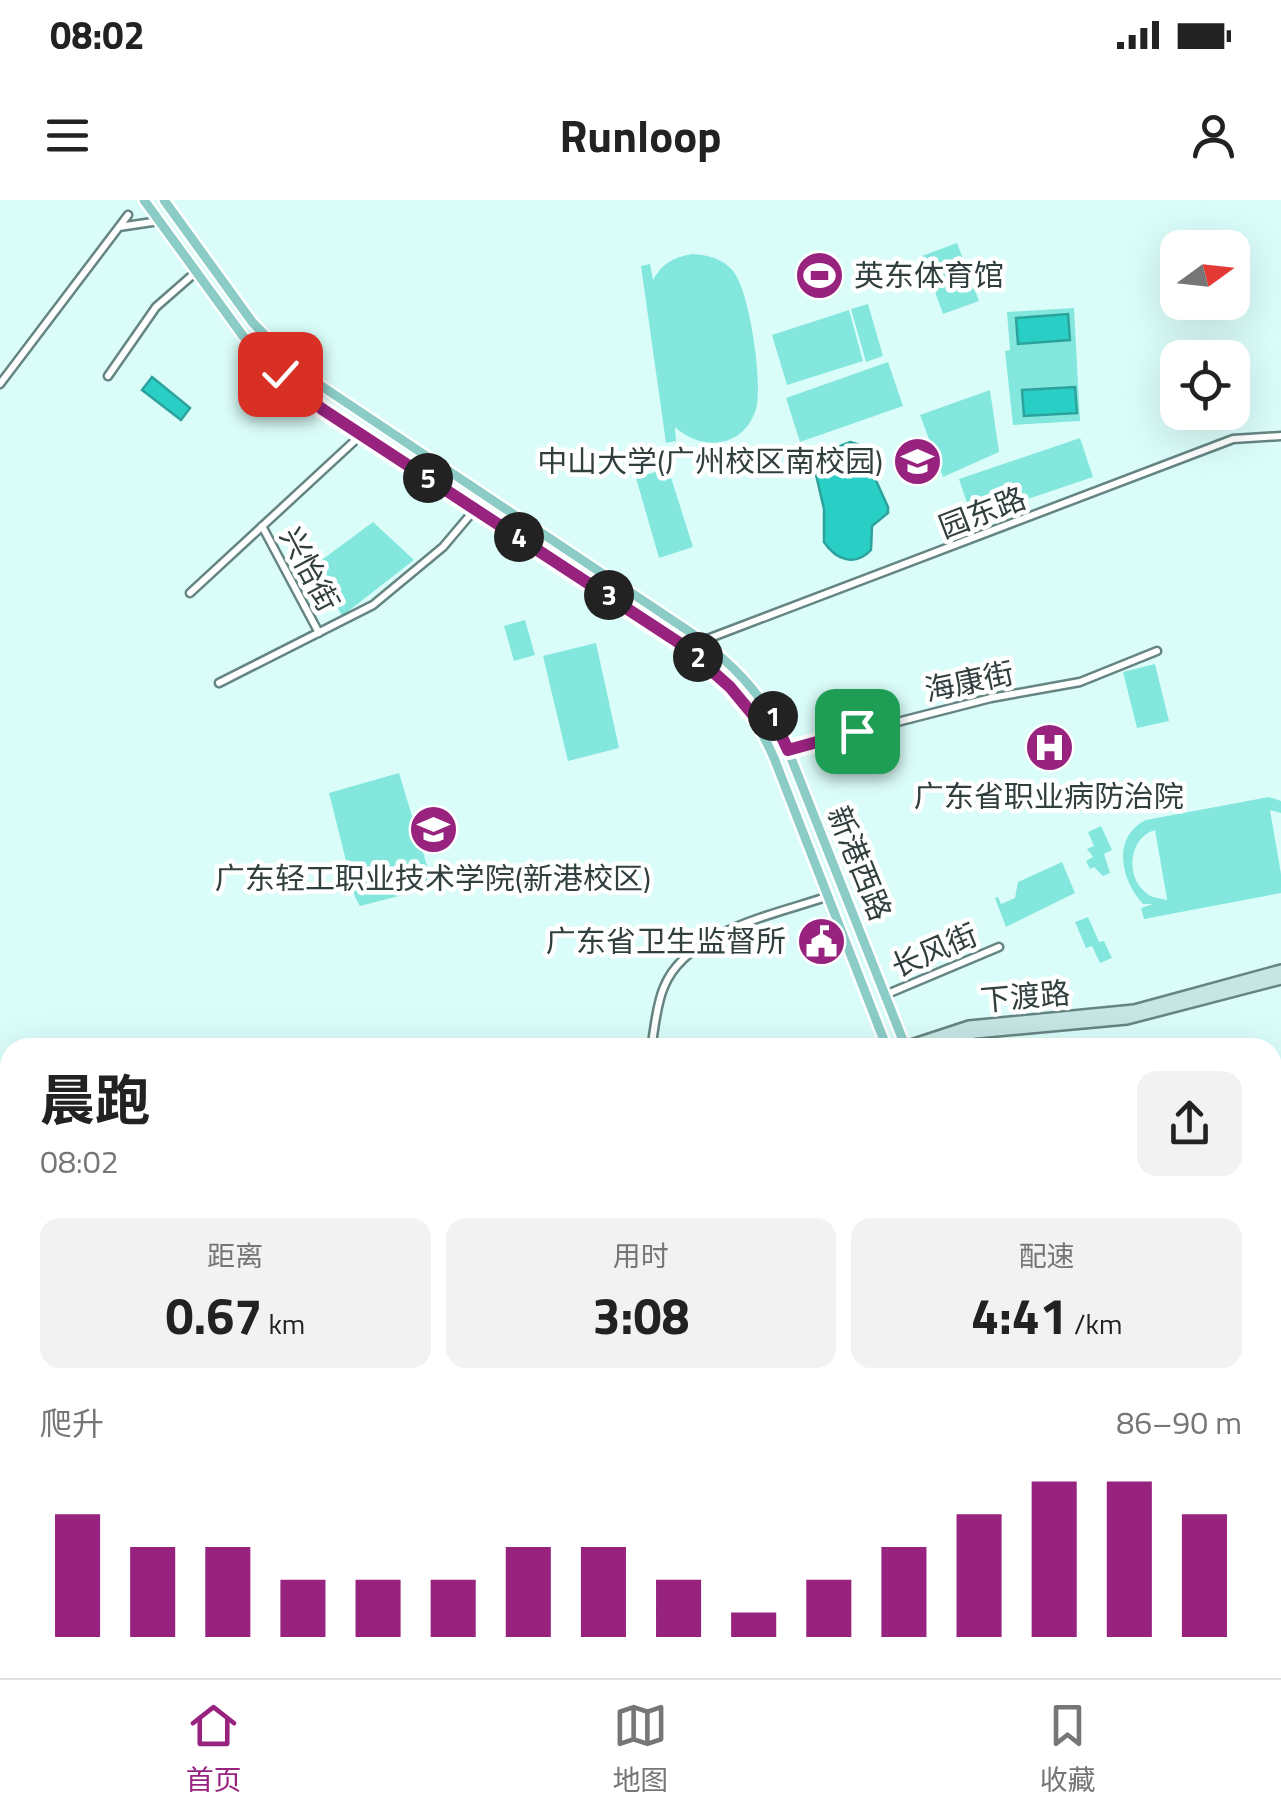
<!DOCTYPE html>
<html lang="zh">
<head>
<meta charset="utf-8">
<style>
	body { margin:0; font-family:"Titillium Web","Noto Sans SC",sans-serif; background:#f2f2f2; color:#222; height:100vh; display:flex; flex-direction:column; font-size:38px; white-space:nowrap }
	* { box-sizing:border-box; margin:0 }
	p { font-size:32px; color:#767676 }
	.icon { flex:none; width:55px; height:55px; fill:none; stroke:currentColor; stroke-width:2; stroke-linecap:round; stroke-linejoin:round }
	.map { position:relative; flex:1; overflow:hidden }
	.panel { position:absolute; left:0px; top:838px; width:1282px; height:642px; display:flex; flex-direction:column; background:#fff; border-radius:30px 30px 0 0; box-shadow:0 10px 40px #0002 }
	.panel>* { flex:none }
	.needle { width:65px; rotate:75deg }
	.controls { position:absolute; left:1160px; top:30px; display:grid; gap:20px }
	.controls a { display:grid; place-items:center; width:90px; height:90px; border-radius:20px; background:#fff; box-shadow:0 10px 40px #0002; font-size:50px }
	.pin { position:absolute; display:grid; place-items:center; width:85px; height:85px; color:#fff; margin:-42px; border-radius:20px; box-shadow:0 5px 15px #0006 }
	.km { position:absolute; width:50px; height:50px; margin:-25px; border-radius:50%; background:#222; color:#fff; font-size:28px; line-height:50px; text-align:center }
	.round { display:grid; place-items:center; flex:none; width:105px; height:105px; border-radius:20px; background:#f2f2f2 }
	.summary { display:flex; align-items:center; justify-content:space-between; height:170px; padding:0 40px }
	h1 { font-size:55px; font-weight:700; line-height:75px }
	.metrics { display:grid; grid-template-columns:repeat(3,1fr); gap:15px; height:170px; padding:10px 40px }
	.metrics div { display:grid; align-content:center; border-radius:20px; background:#f2f2f2; text-align:center }
	.metrics b { font-size:50px; font-weight:700 }
	.metrics small { font-size:28px; font-weight:400 }
	.metrics p { font-size:28px }
	.chart { height:280px; padding:20px 40px }
	.chart p { display:flex; justify-content:space-between }
	.chart svg { width:100%; height:180px; margin-top:10px; stroke:#98237f; stroke-width:6 }
	.status { display:flex; justify-content:space-between; align-items:center; height:70px; padding:0 50px; background:#fff; direction:ltr }
	.status svg { height:28px; fill:currentColor }
	header { display:flex; justify-content:space-between; align-items:center; height:130px; padding:0 40px; background:#fff; font-size:45px; font-weight:700 }
	.menu { display:flex; justify-content:space-around; align-items:center; height:140px; border-top:2px solid #e0e0e0; background:#fff; font-size:28px; color:#767676 }
	.menu a { display:grid; justify-items:center; gap:5px }
	.menu .current { color:#98237f }
	.map>svg:first-child { display:block }
	.green { fill:#84e7de; fill-rule:evenodd }
	.water { fill:#29cec4; stroke:#2ba39c; stroke-width:2.5 }
	.lines { fill:none; stroke-linecap:round; stroke-linejoin:round }
	.street-casing { stroke:#658582; stroke-width:11 }
	.secondary-casing { stroke:#658582; stroke-width:14 }
	.primary-casing { stroke:#fff; stroke-width:14 }
	.street { stroke:#fff; stroke-width:6 }
	.secondary { stroke:#c5e6e3; stroke-width:9 }
	.primary { stroke:#8bccc7; stroke-width:9 }
	.route-casing { stroke:#fff; stroke-width:20 }
	.route { stroke:#98237f; stroke-width:12 }
	.labels { text-anchor:middle; dominant-baseline:central; stroke-width:9; stroke-linejoin:round; paint-order:stroke }
	.poi-label { font-size:30px; fill:#313f3e; stroke:#fff; text-anchor:end }
	.street-label { font-size:30px; fill:#313f3e; stroke:#fff }
</style>
</head>
<body>
<div class="status"><b>08:02</b><svg viewBox="0 0 49 12"><path d="M0 12V9h3v3zM5 12V6h3v6zM10 12V3h3v9zM15 12V0h3v12zM26 1h20v11H26zM47 4h2v5h-2z"/></svg></div>
<header><svg class="icon" aria-label="menu" viewBox="0 0 24 24"><path d="M4 6h16M4 12h16M4 18h16"/></svg>Runloop<svg class="icon" aria-label="person" viewBox="0 0 24 24"><circle cx="12" cy="8" r="4"/><path d="M4 21q1-7 8-7t8 7"/></svg></header>
<div class="map">
<svg width="1281" height="1478" viewBox="0 0 1281 1478">
	<rect width="100%" height="100%" fill="#dafdf9"/>
	<path class="green" d="M957,43L979,101L943,114L922,56Z
		M692,54C708,55 722,58 733,71C750,91 763,184 756,209C744,248 702,252 675,227L676,241L666,243L641,66L650,64L653,80C663,63 672,58 692,54Z
		M868,104L883,156L866,162L851,109Z
		M1074,108L1080,221L1013,225L1005,151L1010,150L1007,112Z
		M849,110L863,161L787,185L772,135Z
		M888,162L903,206L800,242L786,198Z
		M990,190L999,252L943,277L920,215Z
		M1080,238L1093,277L972,318L959,279Z
		M668,268L693,347L659,358L636,278Z
		M373,322L414,360L342,416L315,365Z
		M525,420L535,455L514,461L504,426Z
		M596,443L619,548L568,561L543,456Z
		M1155,464L1169,521L1137,528L1123,472Z
		M399,573L431,679L430,688L360,706L355,697L329,593Z
		M1269,597L1281,601V613L1270,610L1281,674V693L1144,719L1141,708L1153,704H1143C1121,681 1111,637 1146,620ZM1155,630L1167,699V700C1158,698 1150,698 1144,691C1125,674 1130,637 1155,630Z
		M1101,626L1112,650L1104,654L1110,673L1103,676L1094,667L1090,669L1086,661L1093,657L1087,649L1094,646L1088,632Z
		M1062,662L1075,693L1006,727L995,698L998,697L1001,704L1015,698L1018,682Z
		M1088,717L1099,742L1104,741L1112,758L1100,763L1092,746L1086,748L1075,722Z"/>
	<path class="water" d="M1068,114L1070,140L1018,144L1016,118Z
		M152,177L190,208L181,220L142,190Z
		M1075,187L1077,213L1024,216L1022,190Z
		M850,242L860,245L888,307V313L872,326L871,350C855,367 836,360 824,342V309L814,266L825,252Z"/>
	<g class="lines">
		<defs>
			<path id="street" d="M119,27L159,21
				M108,176L156,107L196,72
				M0,184L128,15
				M262,326L319,433
				M190,393L362,234
				M702,441L1233,239L1281,236
				M219,483L373,405L443,347L476,308
				M788,550L991,498L1080,482L1157,451
				M885,795L999,747
				M651,848C655,828 656,805 664,787C686,731 777,714 829,696
				M0,978L10,974
				M0,1086L10,1105
				M207,1470L211,1478"/>
			<path id="secondary" d="M902,848L969,826L1134,810L1281,770
				M922,848L975,833L1127,819L1281,779
				M1272,1197L1281,1194
				M1092,1470L1095,1478
				M1138,1470L1141,1478
				M548,1478L550,1470"/>
			<path id="primary" d="M144,0L243,136L301,192L684,446C724,478 754,511 774,558L887,848
				M164,0L253,123L302,173L693,434C731,463 761,492 782,535L906,848
				M1101,1470L1103,1478
				M1110,1470L1112,1478
				M1119,1470L1121,1478
				M1129,1470L1131,1478"/>
		</defs>
		<use href="#street" class="street-casing"/>
		<use href="#secondary" class="secondary-casing"/>
		<use href="#primary" class="primary-casing"/>
		<use href="#street" class="street"/>
		<use href="#secondary" class="secondary"/>
		<use href="#primary" class="primary"/>
	</g>
	<g class="lines">
		<defs>
			<path id="route" d="M280,174L322,209L684,446L730,487L754,516L768,507L788,550L857,531"/>
		</defs>
		<use href="#route" class="route-casing"/>
		<use href="#route" class="route"/>
	</g>
	<defs>
		<symbol id="stadium-disc" viewBox="-11 -11 22 22"><circle r="9.5" fill="#98237f" stroke="#fff"/><path d="M0-5a6.5 5 0 1 0 0 10a6.5 5 0 1 0 0-10ZM-3.5-1.8h7v3.6h-7Z" fill="#fff"/></symbol>
		<symbol id="university-disc" viewBox="-11 -11 22 22"><circle r="9.5" fill="#98237f" stroke="#fff"/><path d="M0-5L7-2L0 1L-7-2ZM-4 1L0 2.5L4 1V4Q0 6-4 4Z" fill="#fff"/></symbol>
		<symbol id="hospital-disc" viewBox="-11 -11 22 22"><circle r="9.5" fill="#98237f" stroke="#fff"/><path d="M-5-5h3v3.5h4V-5h3V5h-3V1.5h-4V5h-3Z" fill="#fff"/></symbol>
		<symbol id="civic-disc" viewBox="-11 -11 22 22"><circle r="9.5" fill="#98237f" stroke="#fff"/><path d="M-.6-6.5H3V-4.5H.6V-3L4-1V1h2V6H-6V1h2V-1L-.6-3ZM-1.2 2.5V6h2.4V2.5Z" fill="#fff"/></symbol>
	</defs>
	<g fill-rule="evenodd">
		<use href="#stadium-disc" x="792" y="48" width="55" height="55"/>
		<use href="#university-disc" x="890" y="234" width="55" height="55"/>
		<use href="#hospital-disc" x="1022" y="520" width="55" height="55"/>
		<use href="#university-disc" x="406" y="602" width="55" height="55"/>
		<use href="#civic-disc" x="794" y="714" width="55" height="55"/>
	</g>
	<g class="labels">
		<g class="poi-label">
			<text x="854" y="75" text-anchor="start">英东体育馆</text>
			<text x="883" y="261">中山大学(广州校区南校园)</text>
			<text x="1049" y="596" text-anchor="middle">广东省职业病防治院</text>
			<text x="433" y="678" text-anchor="middle">广东轻工职业技术学院(新港校区)</text>
			<text x="786" y="741">广东省卫生监督所</text>
		</g>
		<g class="street-label">
			<text transform="translate(982 312) rotate(-21)">园东路</text>
			<text transform="translate(310 369) rotate(62)">兴怡街</text>
			<text transform="translate(969 481) rotate(-12)">海康街</text>
			<text transform="translate(860 663) rotate(68)">新港西路</text>
			<text transform="translate(934 750) rotate(-23)">长风街</text>
			<text transform="translate(1025 796) rotate(-5)">下渡路</text>
		</g>
	</g>
</svg>
<div class="controls">
<a><svg class="needle" viewBox="-14 -14 28 28"><path d="M0-13l5 13h-10z" fill="#e53935"/><path d="M0 13l5-13h-10z" fill="#767676"/></svg></a>
<a><svg class="icon" aria-label="locate" viewBox="0 0 24 24"><circle cx="12" cy="12" r="6"/><path d="M12 2v4M12 18v4M2 12h4M18 12h4"/></svg></a>
</div>
<div class="pin" style="left:857px;top:531px;background:#1e9e55"><svg class="icon" aria-label="arrive" viewBox="0 0 24 24"><path d="M6 21V4h12l-3 4 3 4H6"/></svg></div>
<div class="pin" style="left:280px;top:174px;background:#d93025"><svg class="icon" aria-label="check" viewBox="0 0 24 24"><path d="M5 12l5 5 9-10"/></svg></div>
<b class="km" style="left:773px;top:516px">1</b>
<b class="km" style="left:698px;top:457px">2</b>
<b class="km" style="left:609px;top:395px">3</b>
<b class="km" style="left:519px;top:337px">4</b>
<b class="km" style="left:428px;top:278px">5</b>
<section class="panel">
<div class="summary"><div><h1>晨跑</h1><p>08:02</p></div><a class="round"><svg class="icon" aria-label="share" viewBox="0 0 24 24"><path d="M12 15V3M7 8l5-5 5 5M5 13v7h14v-7"/></svg></a></div>
<div class="metrics">
<div><p>距离</p><b>0.67<small> km</small></b></div>
<div><p>用时</p><b>3:08</b></div>
<div><p>配速</p><b>4:41<small> /km</small></b></div>
</div>
<div class="chart"><p><span>爬升</span>86–90 m</p>
<svg viewBox="0 0 160 44" preserveAspectRatio="none"><path d="M5 44V14M15 44V22M25 44V22M35 44V30M45 44V30M55 44V30M65 44V22M75 44V22M85 44V30M95 44V38M105 44V30M115 44V22M125 44V14M135 44V6M145 44V6M155 44V14"/></svg>
</div>
</section>
</div>
<nav class="menu">
<a class="current"><svg class="icon" aria-label="home" viewBox="0 0 24 24"><path d="M3 11l9-7 9 7M6 9v11h12V9"/></svg>首页</a>
<a><svg class="icon" aria-label="map" viewBox="0 0 24 24"><path d="M3 6l6-2 6 2 6-2v14l-6 2-6-2-6 2zM9 4v14M15 6v14"/></svg>地图</a>
<a><svg class="icon" aria-label="saved" viewBox="0 0 24 24"><path d="M7 4h10v16l-5-4-5 4z"/></svg>收藏</a>
</nav>
</body>
</html>
